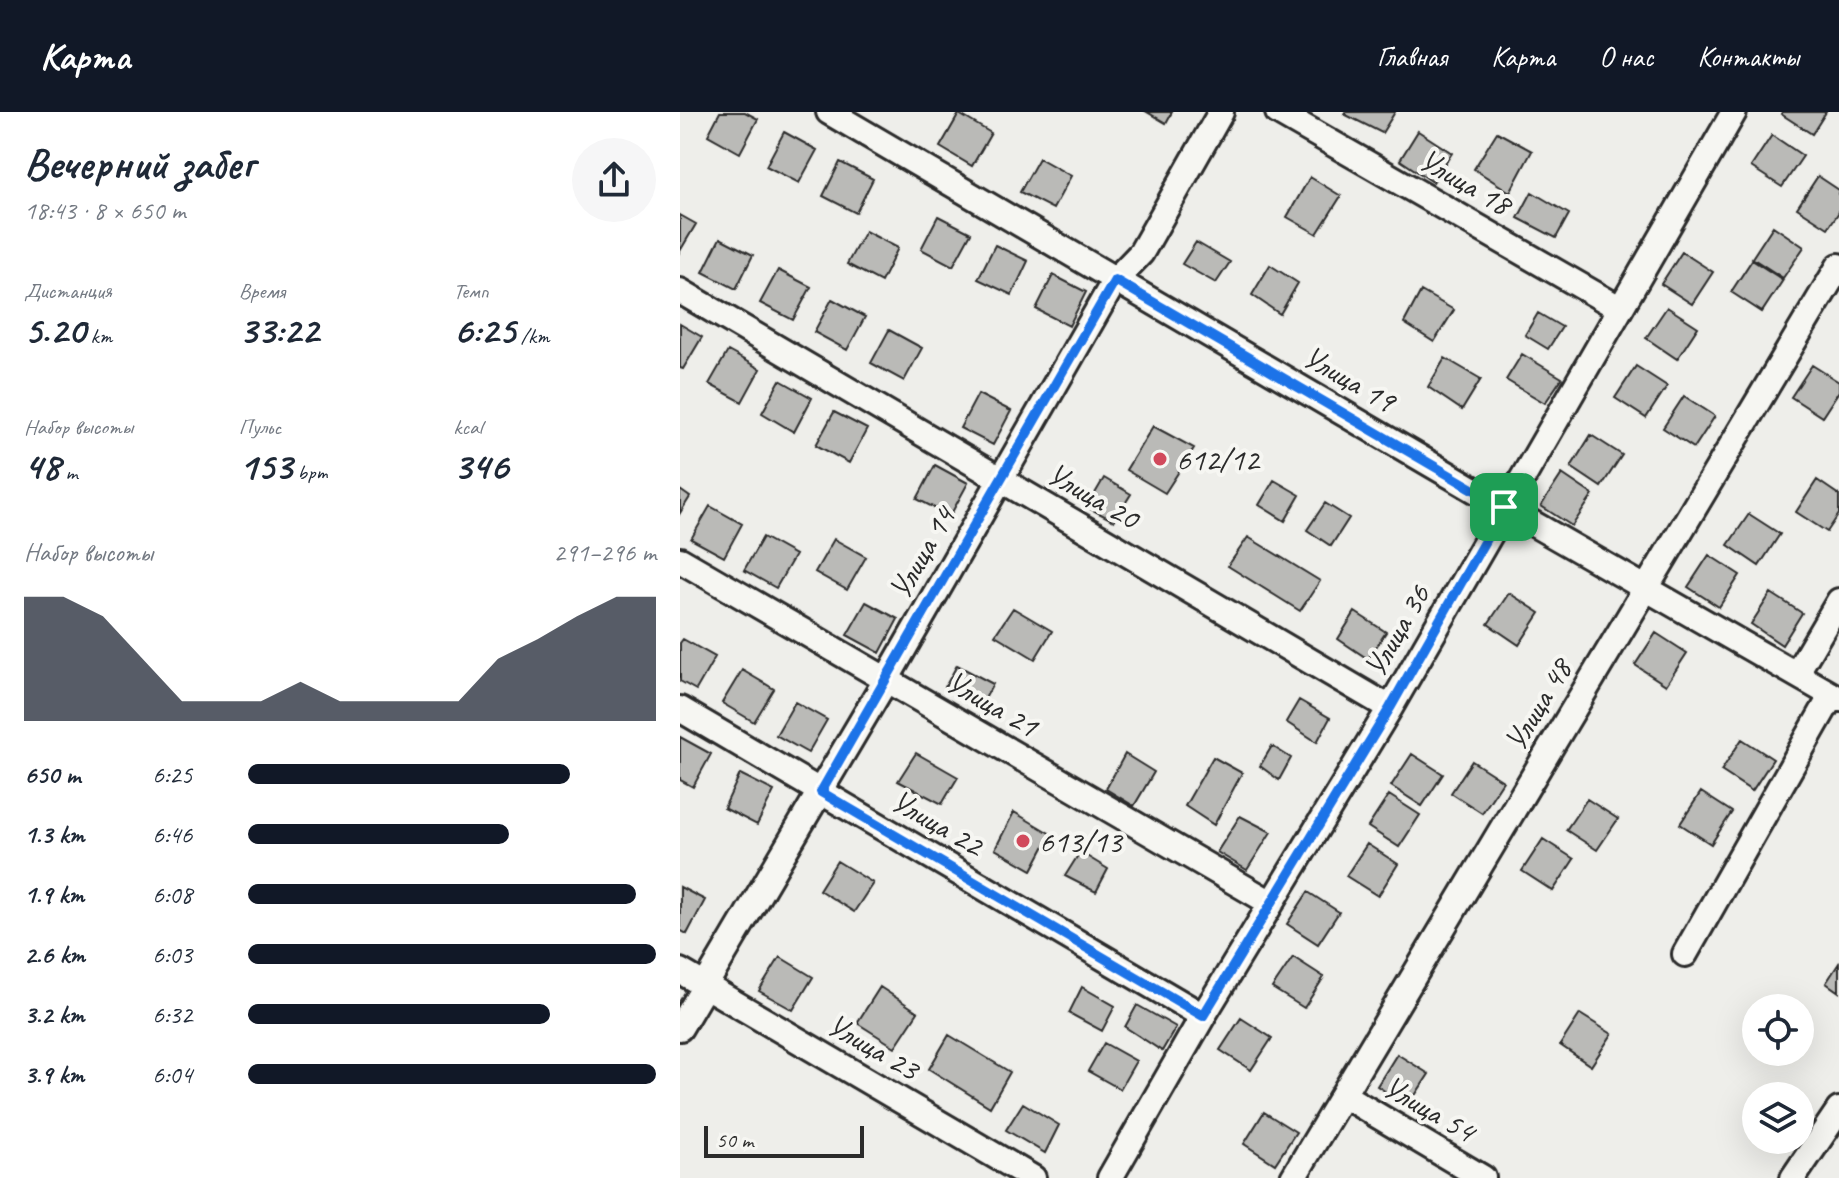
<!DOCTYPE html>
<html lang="ru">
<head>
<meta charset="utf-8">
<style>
	body { margin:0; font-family:Caveat,sans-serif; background:#f6f6f7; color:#1f2937; height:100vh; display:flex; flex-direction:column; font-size:30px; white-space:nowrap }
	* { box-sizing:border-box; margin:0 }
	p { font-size:26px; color:#747a83 }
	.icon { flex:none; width:44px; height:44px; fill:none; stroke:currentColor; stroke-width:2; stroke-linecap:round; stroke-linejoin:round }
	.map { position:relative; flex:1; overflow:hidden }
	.panel { display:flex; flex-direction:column; background:#fff; width:680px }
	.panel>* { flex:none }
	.buttons { position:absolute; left:1062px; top:882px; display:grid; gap:16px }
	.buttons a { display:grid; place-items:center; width:72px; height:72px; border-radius:50%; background:#fff; box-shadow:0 8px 32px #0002; font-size:40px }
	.scale { position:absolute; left:24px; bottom:20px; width:160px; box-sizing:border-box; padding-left:8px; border:4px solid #2b2b2b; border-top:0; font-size:22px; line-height:28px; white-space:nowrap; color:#2b2b2b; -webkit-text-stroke:6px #f6f6f2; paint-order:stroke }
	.pin { position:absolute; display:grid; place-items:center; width:68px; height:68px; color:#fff; margin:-34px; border-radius:16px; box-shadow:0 4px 12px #0006 }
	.round { display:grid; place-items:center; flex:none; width:84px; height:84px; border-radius:42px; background:#f6f6f7 }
	.headline { display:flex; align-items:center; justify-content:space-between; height:136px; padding:0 24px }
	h1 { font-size:44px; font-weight:800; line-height:60px }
	.stats { display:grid; grid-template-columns:repeat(3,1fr); gap:12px; height:136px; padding:8px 24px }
	.stats div { display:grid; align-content:center }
	.stats b { font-size:40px; font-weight:800 }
	.stats small { font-size:22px; font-weight:400 }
	.stats p { font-size:22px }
	.chart { height:224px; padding:16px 24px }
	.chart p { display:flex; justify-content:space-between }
	.chart svg { width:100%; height:144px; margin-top:8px; fill:#111827; opacity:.7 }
	ul { padding:0 24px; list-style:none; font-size:26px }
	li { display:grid; grid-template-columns:128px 96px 1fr; align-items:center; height:60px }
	li i { height:20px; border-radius:10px; background:#111827 }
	header { display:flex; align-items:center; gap:48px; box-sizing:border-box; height:112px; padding:0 40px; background:#111827; color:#fff }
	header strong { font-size:38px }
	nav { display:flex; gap:44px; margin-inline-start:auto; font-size:28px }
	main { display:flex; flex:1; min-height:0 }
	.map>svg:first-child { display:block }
	.building { fill:#babab7; stroke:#2b2b2b; stroke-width:2 }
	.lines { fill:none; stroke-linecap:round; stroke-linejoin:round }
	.minor-casing { stroke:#2b2b2b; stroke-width:30 }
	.minor { stroke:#f6f6f2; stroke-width:24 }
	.route-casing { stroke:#fff; stroke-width:16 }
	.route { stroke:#1a73e8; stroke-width:10 }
	.poi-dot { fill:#d1495b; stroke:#f6f6f2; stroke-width:3 }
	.labels { text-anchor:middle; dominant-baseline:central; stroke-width:8; stroke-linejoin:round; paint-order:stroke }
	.street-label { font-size:32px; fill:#2b2b2b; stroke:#f6f6f2 }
	.poi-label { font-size:32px; fill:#2b2b2b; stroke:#f6f6f2; text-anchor:start }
</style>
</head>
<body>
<header>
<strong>Карта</strong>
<nav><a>Главная</a><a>Карта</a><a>О нас</a><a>Контакты</a></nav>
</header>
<main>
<section class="panel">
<div class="headline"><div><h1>Вечерний забег</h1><p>18:43 · 8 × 650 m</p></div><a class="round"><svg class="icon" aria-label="share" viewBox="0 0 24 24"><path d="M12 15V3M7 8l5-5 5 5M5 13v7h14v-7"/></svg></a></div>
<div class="stats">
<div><p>Дистанция</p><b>5.20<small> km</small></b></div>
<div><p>Время</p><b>33:22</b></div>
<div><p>Темп</p><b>6:25<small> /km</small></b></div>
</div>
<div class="stats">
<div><p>Набор высоты</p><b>48<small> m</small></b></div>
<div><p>Пульс</p><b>153<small> bpm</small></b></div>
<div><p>kcal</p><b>346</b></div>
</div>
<div class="chart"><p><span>Набор высоты</span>291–296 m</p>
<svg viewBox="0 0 160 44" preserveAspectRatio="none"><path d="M0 44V6L10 6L20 12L30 25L40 38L50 38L60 38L70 32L80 38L90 38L100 38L110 38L120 25L130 19L140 12L150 6L160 6V44z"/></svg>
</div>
<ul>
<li><b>650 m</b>6:25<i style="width:79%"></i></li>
<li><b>1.3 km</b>6:46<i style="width:64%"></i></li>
<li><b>1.9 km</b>6:08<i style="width:95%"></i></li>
<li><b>2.6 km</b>6:03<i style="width:100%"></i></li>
<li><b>3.2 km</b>6:32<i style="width:74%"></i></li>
<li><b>3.9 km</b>6:04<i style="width:100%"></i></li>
</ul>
</section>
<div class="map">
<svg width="1159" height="1066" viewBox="0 0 1159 1066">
	<rect width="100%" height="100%" fill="#eeeeea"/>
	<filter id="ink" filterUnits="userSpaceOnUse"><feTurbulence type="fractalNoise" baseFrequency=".0125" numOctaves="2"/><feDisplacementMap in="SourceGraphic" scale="16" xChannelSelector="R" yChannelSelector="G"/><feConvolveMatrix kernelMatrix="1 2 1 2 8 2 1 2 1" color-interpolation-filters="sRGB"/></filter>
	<g filter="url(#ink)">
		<path class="building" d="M40,0H65L78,7L60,41L28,23Z
			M467,0H492L486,11Z
			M665,0H715L702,21L664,2Z
			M1102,0H1146L1132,22L1101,2Z
			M279,2L311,21L292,54L260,35Z
			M738,19L772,41L753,70L720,48Z
			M104,20L137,38L119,71L86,54Z
			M817,20L852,39L830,80L794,57Z
			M1092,23L1123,44L1102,75L1071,55Z
			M359,46L391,64L373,97L340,80Z
			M160,50L193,67L176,101L143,84Z
			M1138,64L1159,78V100L1148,116L1117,96Z
			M630,65L661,84L637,122L607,105Z
			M852,80L889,102L876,126L838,106Z
			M0,103L16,112L0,139Z
			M258,104L291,121L273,154L241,137Z
			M1093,114L1124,135L1103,166L1072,146Z
			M185,119L218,136L201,170L167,152Z
			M40,126L73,143L56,177L23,160Z
			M516,130L550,150L536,171L502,152Z
			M315,133L348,149L332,183L298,167Z
			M1002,140L1033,160L1012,192L981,172Z
			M1072,148L1103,168L1082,200L1051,180Z
			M590,153L618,171L600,202L572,183Z
			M98,158L131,175L113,208L80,191Z
			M373,163L406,180L389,214L356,197Z
			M741,179L774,198L754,230L724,211Z
			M152,187L185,205L167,238L134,220Z
			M987,195L1018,215L997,247L966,226Z
			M858,201L882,215L868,237L845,223Z
			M0,212L22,225L3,257L0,256Z
			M209,218L242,236L224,269L191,251Z
			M48,239L80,257L62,290L29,272Z
			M842,242L882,266L865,291L826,268Z
			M765,246L801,267L782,298L748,275Z
			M1132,253L1159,270V279L1142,305L1111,285Z
			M956,254L987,274L966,306L935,286Z
			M100,268L132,286L114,320L82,301Z
			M298,282L331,299L313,333L280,316Z
			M1004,284L1035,304L1014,336L983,316Z
			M154,300L187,317L169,351L136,333Z
			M473,314L514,336L485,381L446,358Z
			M911,323L942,343L921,375L891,355Z
			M255,353L288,371L270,404L237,387Z
			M882,362L913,383L892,414L861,394Z
			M424,366L451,382L434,409L407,395Z
			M594,368L620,383L605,409L579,393Z
			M1137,368L1159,383V402L1147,420L1116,400Z
			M0,378L10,385L0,401Z
			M645,391L669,406L651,434L627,418Z
			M30,394L62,412L44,445L11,427Z
			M1069,402L1100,422L1079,454L1048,433Z
			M83,425L115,443L96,476L64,458Z
			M568,425L640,469L620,499L548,454Z
			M154,427L186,445L167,478L135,460Z
			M1029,443L1060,463L1039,495L1008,475Z
			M829,481L860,501L839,533L808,512Z
			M1091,481L1122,501L1102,533L1071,512Z
			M186,490L218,507L200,541L167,523Z
			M333,496L372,519L355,547L315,523Z
			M675,500L706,520L688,547L658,527Z
			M976,521L1007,541L986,573L955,553Z
			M3,527L35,545L16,578L0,569V531Z
			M277,553L313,572L301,594L265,575Z
			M62,558L94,577L74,610L42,591Z
			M619,588L650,606L637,630L606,610Z
			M115,590L147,608L128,641L96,623Z
			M0,625L31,642L13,675L0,668Z
			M1062,627L1093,647L1072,679L1041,659Z
			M592,634L611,646L599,668L580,654Z
			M236,641L278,665L262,692L218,669Z
			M445,642L474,660L454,694L426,677Z
			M732,642L763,662L742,694L711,674Z
			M533,645L562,661L534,713L505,694Z
			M792,649L823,669L802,701L771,681Z
			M60,662L94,679L77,713L44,696Z
			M1021,680L1052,700L1031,732L1000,712Z
			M709,683L740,703L719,735L688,715Z
			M907,687L938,707L917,738L886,718Z
			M334,700L371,722L352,758L315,737Z
			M560,704L591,720L567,758L537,740Z
			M863,727L894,747L873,779L842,759Z
			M687,732L718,752L698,784L666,764Z
			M400,740L428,757L416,780L385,764Z
			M157,749L193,771L174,800L139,778Z
			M0,775L25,788L7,822L0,818Z
			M628,780L659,800L638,832L607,812Z
			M100,845L133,865L113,898L79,879Z
			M613,845L644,865L624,896L592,876Z
			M1159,851V880L1146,871Z
			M200,875L238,900L215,935L177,911Z
			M402,875L435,894L422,919L389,901Z
			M457,893L496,915L482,939L445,915Z
			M900,902L932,922L911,954L880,933Z
			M561,906L592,926L571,958L540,938Z
			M269,923L330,960L310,995L249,957Z
			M424,931L456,949L440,977L408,959Z
			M717,942L749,962L728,994L697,974Z
			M343,991L379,1013L365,1041L326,1018Z
			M584,1000L616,1020L595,1052L564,1032Z"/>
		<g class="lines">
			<defs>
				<path id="minor" d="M149,0L824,395L1159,587
					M598,0L939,196
					M0,179L710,596
					M0,448L591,791
					M1116,562L1159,489
					M0,597L523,904
					M1005,842L1152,583
					M0,859L353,1066
					M0,916L206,568L435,168L461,141L541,0
					M663,983L803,1066
					M430,1066L523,904L710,596L1054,0
					M613,1066L1159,154
					M1113,1066L1159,998"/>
			</defs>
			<use href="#minor" class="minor-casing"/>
			<use href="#minor" class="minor"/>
		</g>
	</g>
	<g class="lines" filter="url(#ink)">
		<defs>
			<path id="route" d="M435,168L824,395L710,596L523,904L141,680Z"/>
		</defs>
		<use href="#route" class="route-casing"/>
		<use href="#route" class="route"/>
	</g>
	<g class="poi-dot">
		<circle cx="480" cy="347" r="8"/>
		<circle cx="343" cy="729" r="8"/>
	</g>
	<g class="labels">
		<g class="street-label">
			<text transform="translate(785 70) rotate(30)">Улица 18</text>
			<text transform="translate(669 267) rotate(30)">Улица 19</text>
			<text transform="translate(413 384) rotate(30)">Улица 20</text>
			<text transform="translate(242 441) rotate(-60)">Улица 14</text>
			<text transform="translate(717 519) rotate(-60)">Улица 36</text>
			<text transform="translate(312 592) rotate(30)">Улица 21</text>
			<text transform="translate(858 593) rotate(-59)">Улица 48</text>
			<text transform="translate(257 711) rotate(30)">Улица 22</text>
			<text transform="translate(193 935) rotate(30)">Улица 23</text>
			<text transform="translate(749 997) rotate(30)">Улица 54</text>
		</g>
		<g class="poi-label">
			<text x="496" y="347">612/12</text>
			<text x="359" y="729">613/13</text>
		</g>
	</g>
</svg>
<div class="buttons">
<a><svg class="icon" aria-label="locate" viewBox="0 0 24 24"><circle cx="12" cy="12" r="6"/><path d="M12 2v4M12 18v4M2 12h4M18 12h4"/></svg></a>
<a><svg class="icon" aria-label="layers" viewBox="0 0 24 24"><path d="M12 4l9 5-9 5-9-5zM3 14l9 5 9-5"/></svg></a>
</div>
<div class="scale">50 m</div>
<div class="pin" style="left:824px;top:395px;background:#1e9e55"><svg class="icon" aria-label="arrive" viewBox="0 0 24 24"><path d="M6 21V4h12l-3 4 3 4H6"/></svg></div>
</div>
</main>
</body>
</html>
